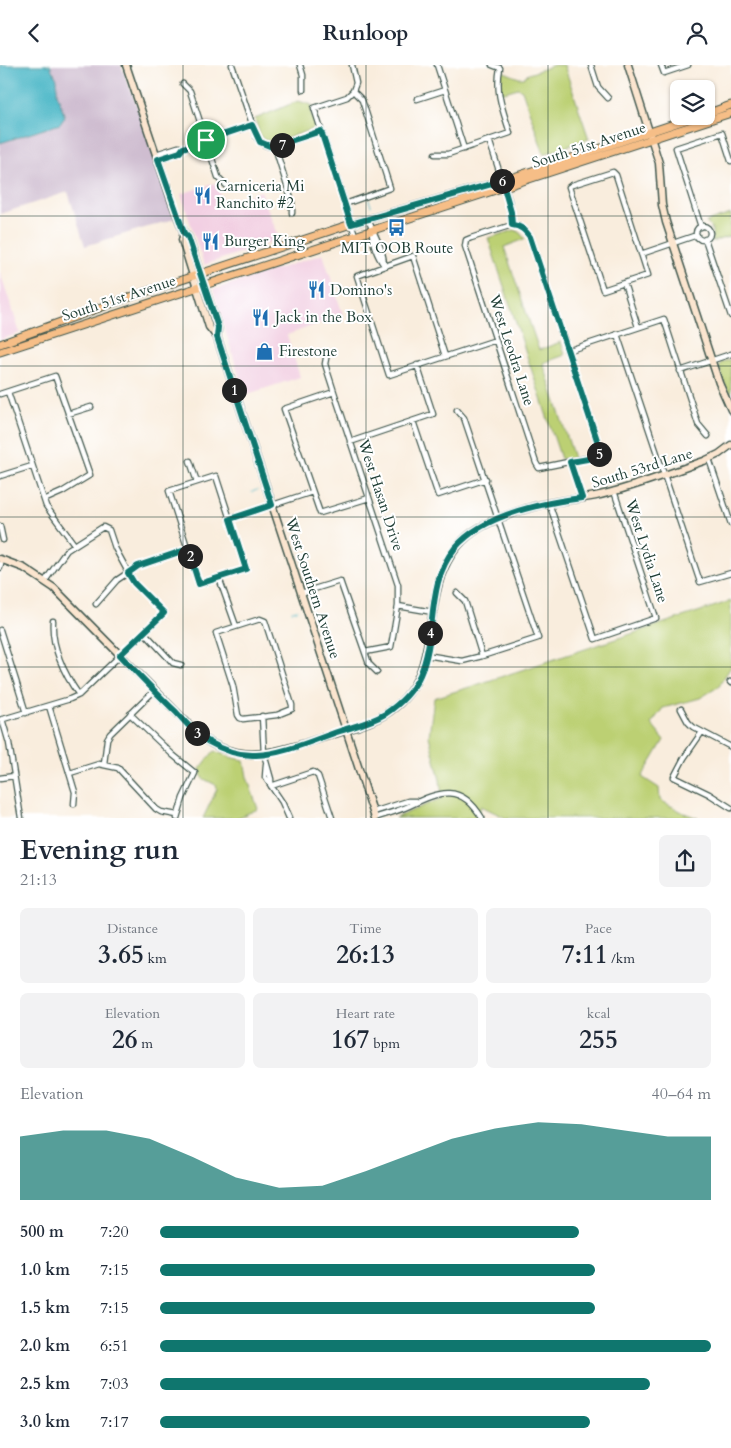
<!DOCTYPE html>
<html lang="en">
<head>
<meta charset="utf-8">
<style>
	body { margin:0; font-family:Cardo,serif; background:#f2f2f3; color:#1f2937; height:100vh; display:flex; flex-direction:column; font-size:19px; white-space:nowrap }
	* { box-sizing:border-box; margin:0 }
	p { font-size:16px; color:#747a83 }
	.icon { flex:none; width:28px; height:28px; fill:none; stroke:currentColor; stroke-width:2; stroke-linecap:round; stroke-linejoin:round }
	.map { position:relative; height:753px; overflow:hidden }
	.sheet { display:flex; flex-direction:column; background:#fff; flex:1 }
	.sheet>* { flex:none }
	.buttons { position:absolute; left:670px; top:15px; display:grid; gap:10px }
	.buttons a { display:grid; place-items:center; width:45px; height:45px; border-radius:8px; background:#fff; box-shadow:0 1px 4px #0004; font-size:25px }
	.pin { position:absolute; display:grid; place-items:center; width:42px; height:42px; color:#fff; margin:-21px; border:2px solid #fff; border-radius:50%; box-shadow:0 1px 5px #0007 }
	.km { position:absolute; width:25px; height:25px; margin:-12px; border-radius:50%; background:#222; color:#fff; font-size:14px; line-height:25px; text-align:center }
	.round { display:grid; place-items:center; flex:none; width:52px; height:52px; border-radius:8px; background:#f2f2f3 }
	.head { display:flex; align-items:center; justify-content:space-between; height:85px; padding:0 20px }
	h1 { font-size:28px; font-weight:700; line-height:38px }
	.stats { display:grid; grid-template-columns:repeat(3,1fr); gap:8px; height:85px; padding:5px 20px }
	.stats div { display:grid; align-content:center; border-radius:8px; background:#f2f2f3; text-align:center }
	.stats b { font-size:25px; font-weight:700 }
	.stats small { font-size:14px; font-weight:400 }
	.stats p { font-size:14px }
	.chart { height:140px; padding:10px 20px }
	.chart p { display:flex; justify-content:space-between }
	.chart svg { width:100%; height:90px; margin-top:5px; fill:#0f766e; opacity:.7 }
	ul { padding:0 20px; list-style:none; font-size:16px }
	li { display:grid; grid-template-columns:80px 60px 1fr; align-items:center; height:38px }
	li i { height:12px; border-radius:6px; background:#0f766e }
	header { display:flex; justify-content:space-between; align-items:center; height:65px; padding:0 20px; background:#fff; font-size:22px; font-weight:700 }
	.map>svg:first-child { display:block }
	.built { fill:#f2cfe2 }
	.industrial { fill:#cfbdd0 }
	.green { fill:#bcd073; stroke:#6e8654 }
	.water { fill:#4bb7c7; stroke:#357a7e }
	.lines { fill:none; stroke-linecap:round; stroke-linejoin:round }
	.stream { stroke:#4bb7c7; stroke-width:1 }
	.street-casing { stroke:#40574d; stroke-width:7 }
	.secondary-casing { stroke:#40574d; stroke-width:9 }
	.primary-casing { stroke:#40574d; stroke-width:9 }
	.street { stroke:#fff; stroke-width:4.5 }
	.secondary { stroke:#fbe5cf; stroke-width:6 }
	.primary { stroke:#f6be87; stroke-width:7 }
	.route-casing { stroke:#fff; stroke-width:10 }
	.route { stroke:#0f766e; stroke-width:6 }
	.grid { fill:none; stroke:#1f3d34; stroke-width:1; stroke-opacity:0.55 }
	.labels { text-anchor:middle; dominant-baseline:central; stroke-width:4; stroke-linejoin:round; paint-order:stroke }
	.street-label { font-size:15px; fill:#1f3d34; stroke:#fff }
	.poi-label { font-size:15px; fill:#1f3d34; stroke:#fff; text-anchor:start }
</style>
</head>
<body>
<header><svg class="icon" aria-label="back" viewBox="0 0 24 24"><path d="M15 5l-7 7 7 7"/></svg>Runloop<svg class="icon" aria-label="person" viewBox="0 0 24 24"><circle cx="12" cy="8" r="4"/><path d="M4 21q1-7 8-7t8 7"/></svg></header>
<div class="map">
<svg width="731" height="753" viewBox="0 0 731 753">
	<rect width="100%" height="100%" fill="#fff"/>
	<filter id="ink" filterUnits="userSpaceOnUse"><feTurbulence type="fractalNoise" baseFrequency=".02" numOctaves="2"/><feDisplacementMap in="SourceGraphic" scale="10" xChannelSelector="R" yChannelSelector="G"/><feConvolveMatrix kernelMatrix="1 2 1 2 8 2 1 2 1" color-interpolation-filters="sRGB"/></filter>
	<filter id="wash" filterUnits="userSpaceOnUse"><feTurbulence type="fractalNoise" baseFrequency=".0096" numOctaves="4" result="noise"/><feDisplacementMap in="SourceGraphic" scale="20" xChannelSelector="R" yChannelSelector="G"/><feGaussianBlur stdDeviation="1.12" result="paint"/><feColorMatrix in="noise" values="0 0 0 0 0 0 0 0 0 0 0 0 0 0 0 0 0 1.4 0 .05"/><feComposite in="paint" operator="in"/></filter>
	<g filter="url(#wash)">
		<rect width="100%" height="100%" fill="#f9eddd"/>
		<path class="built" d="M215,118L224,140L261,126L279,174L204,200L181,129Z
			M323,189L343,250L287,270L300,312L245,330L213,225Z
			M0,207L20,268L0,275Z"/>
		<path class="industrial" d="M0,0H121L139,46L174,154L85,181L68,127L0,149Z"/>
		<path class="green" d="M554,0H564L589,74L544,89L522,25L518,23L501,28L500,21L502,6L519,13H524L526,10Z
			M298,36L312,40L311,47L315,60L313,64L276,77L264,75L260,70L255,54Z
			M731,149V171L712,177V164L706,157Z
			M515,165L520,168L525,174L504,182L539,285L561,277L565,290L543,298L574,393L561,394L488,173Z
			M731,294V329L726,322L719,301L722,297Z
			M731,536V602L718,622L700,633L663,643L651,659L664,675L642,712L659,723L660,735L684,748L698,753H506L481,741L478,753H395L442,733L440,715L429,671L434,633L473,621Z
			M214,686L233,693L244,695L247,712L258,744L237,753H203L217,724L216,720L202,713L200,704Z"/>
		<path class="water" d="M0,0H51V3L57,14V28L65,52L60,59L0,78Z"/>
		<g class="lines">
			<path class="stream" d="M369,135L371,141
				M252,427L257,425
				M292,546L297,545"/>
		</g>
	</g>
	<g filter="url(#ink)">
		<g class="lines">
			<defs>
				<path id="street" d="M232,0L257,73C261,79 267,82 275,82L321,66
					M300,0L303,10V25
					M437,0L464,84
					M591,0L598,22L608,33
					M661,0L664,8L688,0
					M183,19L190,26L218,112L227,121
					M353,26L347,32L314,43L355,170
					M417,34L445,25
					M489,75L509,136L512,160
					M275,82L292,137V148
					M156,89L178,82L183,83L253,60
					M435,89H448L510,68C503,45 495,28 500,3L492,0
					M158,95L180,87L183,83
					M613,107L616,110L648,210L603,225L569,122L572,120Z
					M345,139L390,123L362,35L353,26L356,18L352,0
					M368,154C374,170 384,184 384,201
					M512,160C521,161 525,165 530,172L600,384L597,391L539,403L536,398L465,181L466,175L471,173Z
					M696 168a7 7 0 1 1 14 0a7 7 0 1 1-14 0Z
					M701,162L676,83L722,68L731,96
					M372,166C372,177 377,191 384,200
					M705,174L731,251
					M641,189L697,170
					M624,218L638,262
					M617,269L700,517L731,508
					M567,286L664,254L698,359L708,371
					M327,288L325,299L334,327L398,520V541L391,582L365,587
					M445,291L413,191L357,211L389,310L496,275
					M680,306L731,289
					M8,327L46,441L74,479
					M334,327L284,344L320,448L369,433
					M0,329L55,311L90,410L62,427L44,435
					M68,349L91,342
					M413,356L438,430L486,414
					M350,377L433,349L417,300
					M709,394L731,459
					M190,396L197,417
					M570,397L582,433
					M0,411L32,401
					M216,411L246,504L199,519L169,426Z
					M549,438L595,574L656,553L614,426
					M230,454L312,427
					M0,461L3,475
					M0,503L2,495
					M219,513L236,561
					M301,528L340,516L369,599L377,607
					M457,528L465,536L482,591
					M96,539L117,515L138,501L188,484
					M398,541L433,547
					M260,554L265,556L292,640V644L277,650L243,654L240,653L238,650L233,621L216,568Z
					M53,556C51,581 64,609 79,630
					M0,565L26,648
					M144,567L173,598L181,600
					M426,590L462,596L482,591L538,573L464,353L457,345
					M730,617L731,618
					M49,641L75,727L74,739
					M681,644L688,657L693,662L731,682
					M130,649L173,690L195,708L183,733L177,753
					M262,651L264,689L271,714V721
					M2,654L9,678L21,753
					M0,655L70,634L79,630L164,548L134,518L115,483L109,465L103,462L67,485L45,516
					M702,667L684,693L674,712L709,729L731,743
					M104,699L107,674L110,669L154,626
					M266,699L265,712L282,737L289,753
					M70,708L99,699L118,703L156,744L161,747L177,750
					M0,713L14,711
					M271,721L313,707L318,711L332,753
					M373,747L408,736H416
					M375,753C386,749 398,746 409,741C440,726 461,718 482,753"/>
				<path id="secondary" d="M126,0L172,137L184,168L188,172L218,263L217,272
					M628,0L659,98L662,140L666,157L719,318L731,345
					M184,168L182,175L209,262L217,272L375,753
					M0,494L24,503L54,523L201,672C238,697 266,690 306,678C329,670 364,662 384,650C456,607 407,515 473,467C491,454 533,440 555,437C569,434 585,434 600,430C635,422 669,408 704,396L719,389L731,380"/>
				<path id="primary" d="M706,49L731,40
					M0,279L124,234L351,159L502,116L698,51
					M0,287L731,48"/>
			</defs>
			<use href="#street" class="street-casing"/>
			<use href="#secondary" class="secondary-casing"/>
			<use href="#primary" class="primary-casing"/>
			<use href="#street" class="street"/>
			<use href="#secondary" class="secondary"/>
			<use href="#primary" class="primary"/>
		</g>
	</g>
	<g class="lines" filter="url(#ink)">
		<defs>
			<path id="route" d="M252,60L260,77L272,82L321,66L351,159L502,116L511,147L512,160C521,161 525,165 530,172L600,384C599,395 580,395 570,397L582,433C541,438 483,450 455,483C425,519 438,570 420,610C413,626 400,639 385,649C372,657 355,661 340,666C313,675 284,689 256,690C240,691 223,685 209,677C196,670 186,658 176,647C157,629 139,610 120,590L164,548L134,518L128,508L138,501L188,484L199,519L246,504L230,454L272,440L217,272L218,262L188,172L184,168L158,94L180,87L183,83Z"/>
		</defs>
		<use href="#route" class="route-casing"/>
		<use href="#route" class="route"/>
	</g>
	<path class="grid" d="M183,0V753M366,0V753M548,0V753M0,151H731M0,301H731M0,452H731M0,602H731"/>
	<defs>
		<symbol id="restaurant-bare" viewBox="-9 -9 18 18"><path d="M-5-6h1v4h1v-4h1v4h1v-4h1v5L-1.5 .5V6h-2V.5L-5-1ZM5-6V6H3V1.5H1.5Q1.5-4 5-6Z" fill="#1f6fb2" stroke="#fff" stroke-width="2.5" paint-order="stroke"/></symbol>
		<symbol id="bus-bare" viewBox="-9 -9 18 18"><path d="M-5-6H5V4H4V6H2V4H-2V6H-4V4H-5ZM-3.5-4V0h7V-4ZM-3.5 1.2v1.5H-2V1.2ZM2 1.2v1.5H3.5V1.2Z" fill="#1f6fb2" stroke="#fff" stroke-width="2.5" paint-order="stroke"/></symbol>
		<symbol id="shop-bare" viewBox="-9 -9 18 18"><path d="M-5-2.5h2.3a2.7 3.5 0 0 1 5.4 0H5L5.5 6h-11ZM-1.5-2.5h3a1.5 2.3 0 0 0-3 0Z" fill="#1f6fb2" stroke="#fff" stroke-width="2.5" paint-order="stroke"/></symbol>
	</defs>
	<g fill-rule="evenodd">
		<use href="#restaurant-bare" x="190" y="118" width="25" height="25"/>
		<use href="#bus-bare" x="384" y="150" width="25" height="25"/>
		<use href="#restaurant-bare" x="198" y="164" width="25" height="25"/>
		<use href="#restaurant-bare" x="304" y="212" width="25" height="25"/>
		<use href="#restaurant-bare" x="248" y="240" width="25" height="25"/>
		<use href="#shop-bare" x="252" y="274" width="25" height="25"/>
	</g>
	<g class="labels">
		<g class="street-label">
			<text transform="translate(589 80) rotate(-18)">South 51st Avenue</text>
			<text transform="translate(119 233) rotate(-18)">South 51st Avenue</text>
			<text transform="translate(512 285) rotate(72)">West Leodra Lane</text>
			<text transform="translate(642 403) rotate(-17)">South 53rd Lane</text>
			<text transform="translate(381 430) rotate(72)">West Hasan Drive</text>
			<text transform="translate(647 486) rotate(72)">West Lydia Lane</text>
			<text transform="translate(313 523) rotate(72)">West Southern Avenue</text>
		</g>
		<g class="poi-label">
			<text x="216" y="121">Carniceria Mi<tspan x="216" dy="17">Ranchito #2</tspan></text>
			<text x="224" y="176">Burger King</text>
			<text x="397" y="183" text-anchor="middle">MIT OOB Route</text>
			<text x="330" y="225">Domino's</text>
			<text x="275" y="252">Jack in the Box</text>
			<text x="279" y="286">Firestone</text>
		</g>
	</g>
</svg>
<div class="buttons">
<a><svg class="icon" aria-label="layers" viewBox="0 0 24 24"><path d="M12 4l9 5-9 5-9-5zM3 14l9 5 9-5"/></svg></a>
</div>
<div class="pin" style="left:206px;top:75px;background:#1e9e55"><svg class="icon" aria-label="arrive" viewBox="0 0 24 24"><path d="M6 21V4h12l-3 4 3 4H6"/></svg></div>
<b class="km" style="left:234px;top:325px">1</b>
<b class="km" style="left:190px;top:491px">2</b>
<b class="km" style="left:197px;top:668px">3</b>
<b class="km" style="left:430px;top:568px">4</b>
<b class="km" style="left:599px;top:389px">5</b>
<b class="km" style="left:502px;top:116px">6</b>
<b class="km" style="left:282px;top:80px">7</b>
</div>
<section class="sheet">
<div class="head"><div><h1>Evening run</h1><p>21:13</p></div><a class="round"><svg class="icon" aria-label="share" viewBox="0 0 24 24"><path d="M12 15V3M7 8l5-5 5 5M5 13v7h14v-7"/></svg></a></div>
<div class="stats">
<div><p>Distance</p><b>3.65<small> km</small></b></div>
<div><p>Time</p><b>26:13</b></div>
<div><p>Pace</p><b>7:11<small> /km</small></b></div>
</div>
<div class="stats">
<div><p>Elevation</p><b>26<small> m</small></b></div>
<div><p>Heart rate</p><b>167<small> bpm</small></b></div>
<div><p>kcal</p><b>255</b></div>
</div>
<div class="chart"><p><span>Elevation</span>40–64 m</p>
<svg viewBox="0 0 160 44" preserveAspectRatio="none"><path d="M0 44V13L10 10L20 10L30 14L40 23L50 33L60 38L70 37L80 30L90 22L100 14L110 9L120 6L130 7L140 10L150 13L160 13V44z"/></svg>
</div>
<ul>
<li><b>500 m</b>7:20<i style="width:76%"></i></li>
<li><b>1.0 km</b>7:15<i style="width:79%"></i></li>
<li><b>1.5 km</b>7:15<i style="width:79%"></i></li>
<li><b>2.0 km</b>6:51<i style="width:100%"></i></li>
<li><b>2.5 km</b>7:03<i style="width:89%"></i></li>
<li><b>3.0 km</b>7:17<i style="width:78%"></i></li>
</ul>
</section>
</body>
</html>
